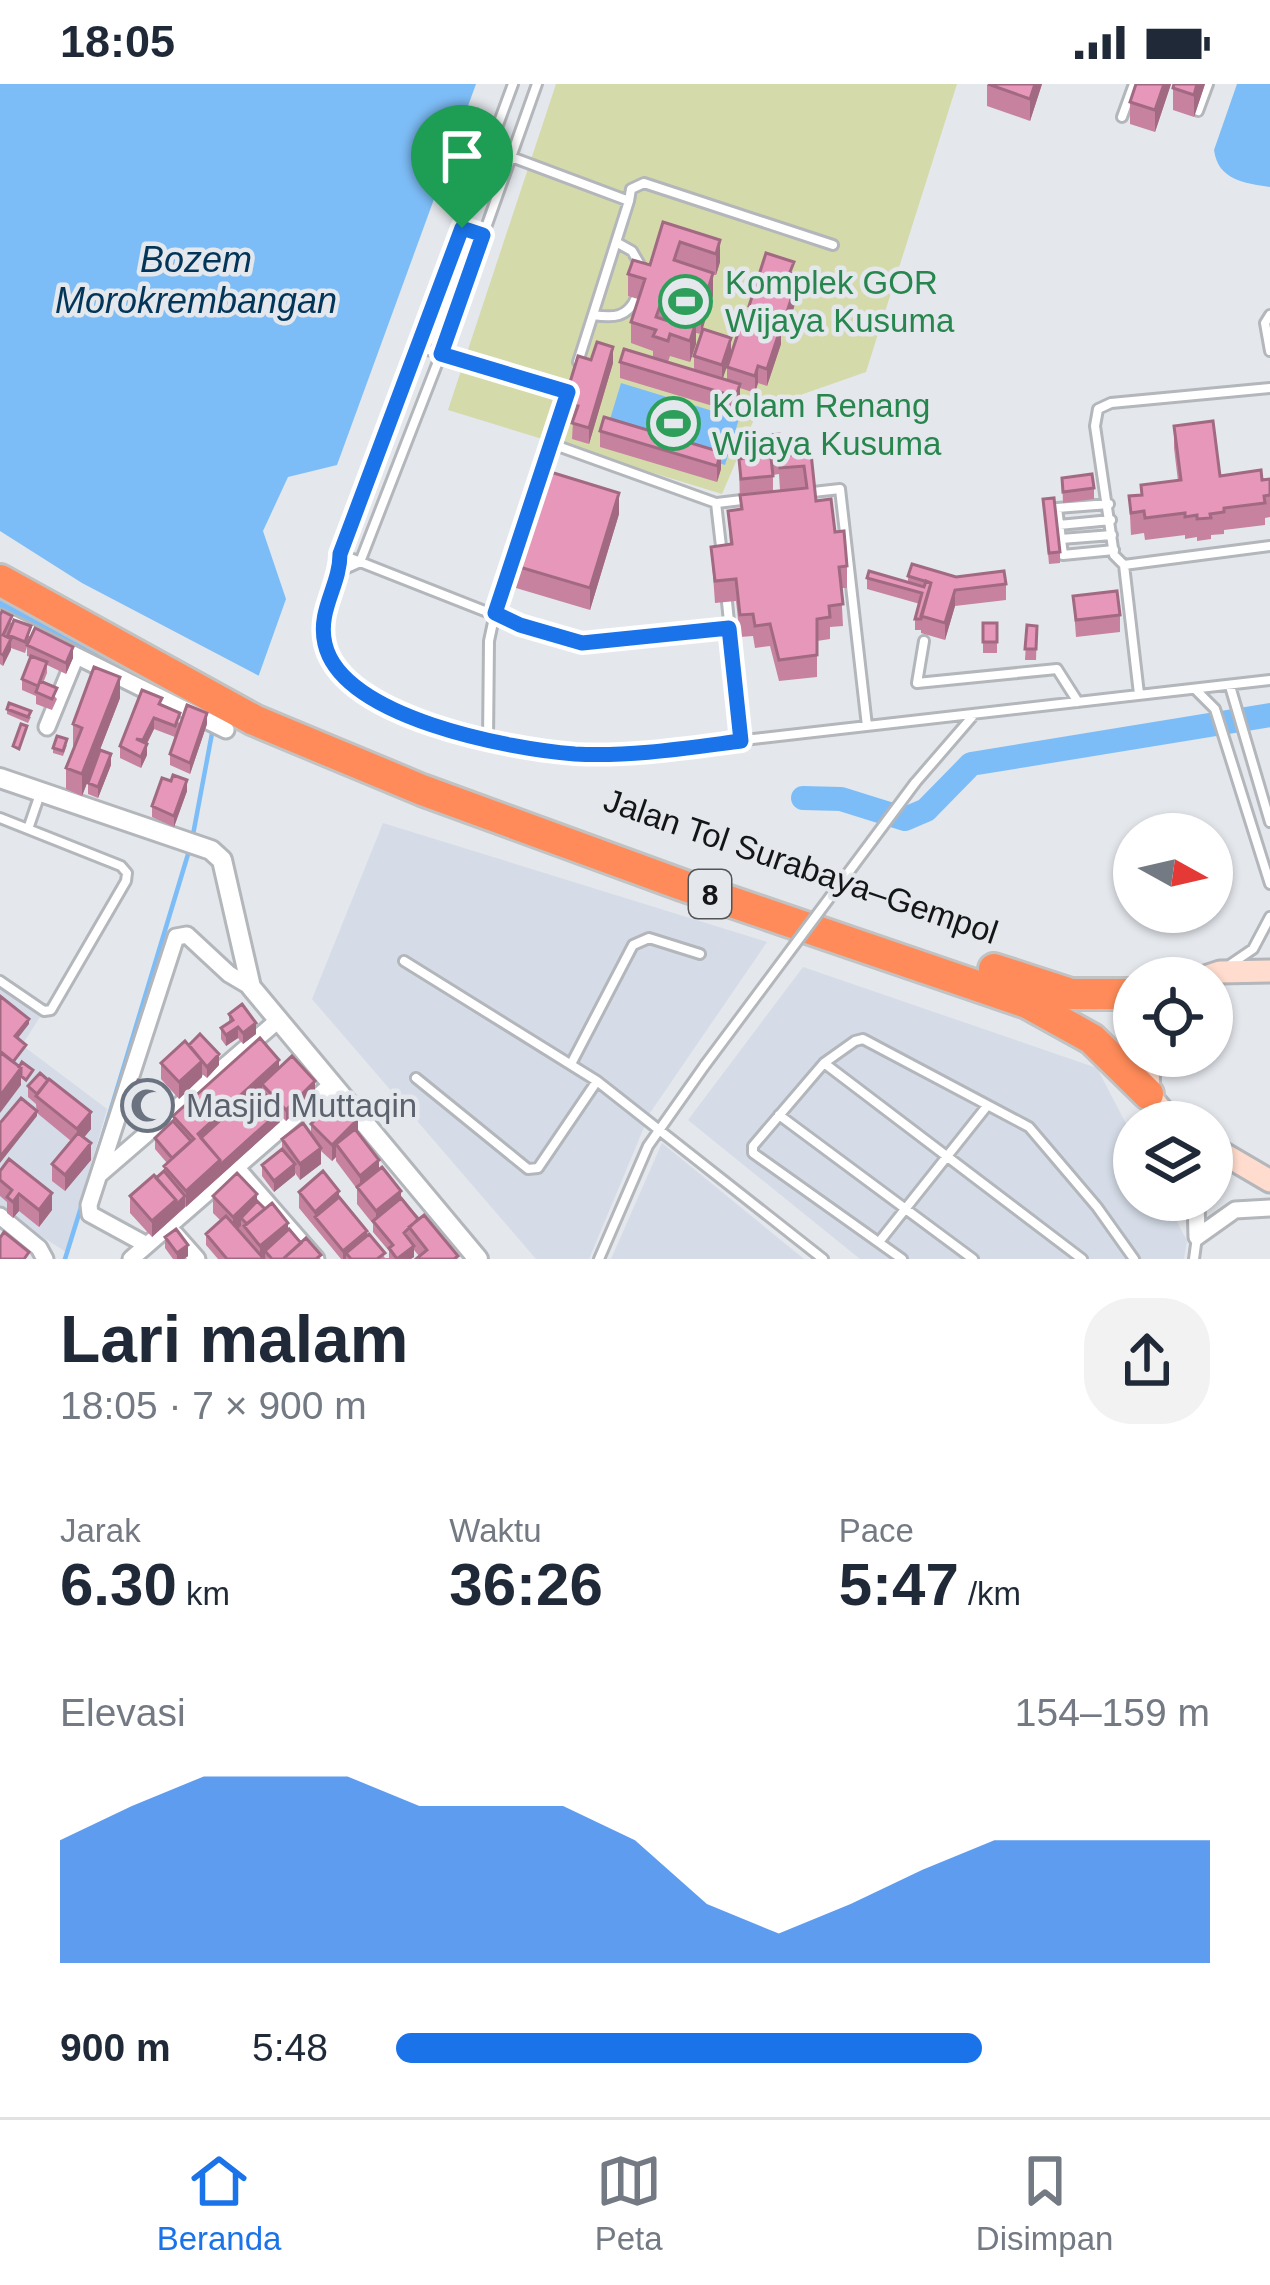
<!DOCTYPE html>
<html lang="id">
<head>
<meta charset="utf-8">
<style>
	body { margin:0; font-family:Helvetica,sans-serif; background:#f2f2f3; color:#1f2937; height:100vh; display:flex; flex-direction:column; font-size:45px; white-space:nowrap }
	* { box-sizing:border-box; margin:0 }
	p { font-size:39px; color:#747a83 }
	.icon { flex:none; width:66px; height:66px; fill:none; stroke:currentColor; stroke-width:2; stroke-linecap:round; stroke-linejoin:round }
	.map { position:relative; height:1175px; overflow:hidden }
	.sheet { display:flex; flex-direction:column; background:#fff; flex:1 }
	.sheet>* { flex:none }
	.needle { width:78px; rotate:98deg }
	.buttons { position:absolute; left:1113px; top:729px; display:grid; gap:24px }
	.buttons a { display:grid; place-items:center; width:120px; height:120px; border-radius:50%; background:#fff; box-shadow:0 3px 9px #0004; font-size:60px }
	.pin { position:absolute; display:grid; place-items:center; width:102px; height:102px; color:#fff; margin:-123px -51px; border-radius:50% 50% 50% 0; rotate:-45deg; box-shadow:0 0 12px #0007 }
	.pin .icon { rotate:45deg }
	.round { display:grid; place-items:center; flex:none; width:126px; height:126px; border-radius:48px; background:#f2f2f3 }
	.head { display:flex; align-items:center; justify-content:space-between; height:204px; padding:0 60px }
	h1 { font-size:66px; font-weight:700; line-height:90px }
	.stats { display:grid; grid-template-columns:repeat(3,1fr); gap:18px; height:204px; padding:12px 60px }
	.stats div { display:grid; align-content:center }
	.stats b { font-size:60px; font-weight:700 }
	.stats small { font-size:33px; font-weight:400 }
	.stats p { font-size:33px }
	.chart { height:336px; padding:24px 60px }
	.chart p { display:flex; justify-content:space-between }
	.chart svg { width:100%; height:216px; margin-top:12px; fill:#1a73e8; opacity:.7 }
	ul { padding:0 60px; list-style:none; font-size:39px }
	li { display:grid; grid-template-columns:192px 144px 1fr; align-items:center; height:90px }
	li i { height:30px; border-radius:15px; background:#1a73e8 }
	.status { display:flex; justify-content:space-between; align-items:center; height:84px; padding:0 60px; background:#fff; direction:ltr }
	.status svg { height:33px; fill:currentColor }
	.tab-bar { display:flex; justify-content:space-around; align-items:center; height:168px; border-top:3px solid #e0e1e3; background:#fff; font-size:33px; color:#747a83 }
	.tab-bar a { display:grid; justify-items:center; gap:6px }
	.tab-bar .on { color:#1a73e8 }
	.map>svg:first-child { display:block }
	.built { fill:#d5dce7 }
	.green { fill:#d5daaa }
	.water { fill:#7dbdf7 }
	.pier { fill:#e4e7ec }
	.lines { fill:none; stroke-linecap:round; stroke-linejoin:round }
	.stream { stroke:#7dbdf7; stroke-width:4.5 }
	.river { stroke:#7dbdf7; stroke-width:24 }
	.service-casing { stroke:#b3b6ba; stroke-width:14 }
	.minor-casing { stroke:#b3b6ba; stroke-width:21 }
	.tertiary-casing { stroke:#b3b6ba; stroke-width:24 }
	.secondary-casing { stroke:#b3b6ba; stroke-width:27 }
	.motorway-casing { stroke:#c2c2c2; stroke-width:36 }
	.service { stroke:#fff; stroke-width:8 }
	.minor { stroke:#fff; stroke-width:15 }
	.tertiary { stroke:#fff; stroke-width:18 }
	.secondary { stroke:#ffdccd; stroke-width:21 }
	.motorway { stroke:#fe8b59; stroke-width:30 }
	.service-bridge-casing { stroke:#b3b6ba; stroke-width:14; stroke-linecap:butt }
	.service-bridge { stroke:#fff; stroke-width:8 }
	.wall { fill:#c782a0; fill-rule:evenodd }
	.shaded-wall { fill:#a26a82 }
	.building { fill:#e797ba; stroke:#a26a82; stroke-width:3 }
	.route-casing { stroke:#fff; stroke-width:24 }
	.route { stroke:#1a73e8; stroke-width:15 }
	.labels { text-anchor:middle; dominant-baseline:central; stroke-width:9; stroke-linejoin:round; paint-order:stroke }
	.shield { fill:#e4e7ec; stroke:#525456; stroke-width:3 }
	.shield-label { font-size:30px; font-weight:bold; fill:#141516 }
	.leisure-label { font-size:33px; fill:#27864d; stroke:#e4e7ec; text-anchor:start }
	.street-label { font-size:33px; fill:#141516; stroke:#e4e7ec }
	.worship-label { font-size:33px; fill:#5b616d; stroke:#e4e7ec; text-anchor:start }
	.water-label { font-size:36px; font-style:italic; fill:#02355a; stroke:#e4e7ec }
</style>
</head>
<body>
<div class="status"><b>18:05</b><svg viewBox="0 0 49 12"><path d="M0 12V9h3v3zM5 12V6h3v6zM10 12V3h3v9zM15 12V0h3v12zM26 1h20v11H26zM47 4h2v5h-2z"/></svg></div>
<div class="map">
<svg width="1270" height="1175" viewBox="0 0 1270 1175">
	<rect width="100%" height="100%" fill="#e4e7ec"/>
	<path class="built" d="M383,739L767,858L650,1029L589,1175H536L312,915Z
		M803,883L1097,984L1134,1055V1116H1166L1187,1157L1184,1175H860L688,1036Z
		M0,902L40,933L22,961L107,1025L66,1168L0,1126Z
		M662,1059L804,1175H611Z"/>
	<path class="green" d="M556,0H957L866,288L758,326L722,410L448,326Z"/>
	<path class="water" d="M0,0H476L337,381L288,393L263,447L286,515L239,647L0,531Z
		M1237,0H1270V103C1244,99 1218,96 1214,66Z
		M621,299L739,335L725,381L607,345Z"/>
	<path class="pier" d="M0,447L82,499L263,594L242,636L0,503Z"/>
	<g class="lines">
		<path class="stream" d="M192,756L213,644
			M88,1101L189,767
			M65,1175L83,1117"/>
		<path class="river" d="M803,714L841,715L905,735L926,726L971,680L1270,631"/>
		<defs>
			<path id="service" d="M513,0L340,470C340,502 317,526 325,560C344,644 548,669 621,670L1270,596
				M1198,27L1208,0
				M1122,33L1134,0
				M490,65L629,117L578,278
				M629,117L631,105L644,99L833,161
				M616,158L632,167L643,186
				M593,231C613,234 627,234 636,214
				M1270,231L1265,239L1270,267
				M418,263L569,308
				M552,360L716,419L722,471
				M813,408L840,405L867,642
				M717,419L750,415
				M1109,420L1057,424L1063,471L1114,466
				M1059,441L1111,436
				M1061,455L1112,451
				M340,470L520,541L582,558L729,544
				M1124,481L1270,462
				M340,487L360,478L441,270L537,0
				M727,518L741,657
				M924,557L917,599L1057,585L1078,618
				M1230,602L1270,738
				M1195,605L1215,625L1270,800
				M1139,610L1124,481L1114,471L1095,342L1098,325L1111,319L1270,304
				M488,656L489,557L495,529L567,315
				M915,699L972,633
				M0,734L121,782L127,789L126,797L51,926L44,927L0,897
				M28,745L40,710
				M404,877L597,997L823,1175
				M1231,880L1253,865L1270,833
				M824,979L1082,1175
				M571,980L633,861L649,854L700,870
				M416,994L528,1085L538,1084L597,997
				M779,1031L973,1175
				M879,1158L987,1022
				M599,1175L648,1062L705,981
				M902,1175L753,1069V1062L824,979L855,957L863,955L1029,1043L1097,1123L1134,1175
				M1194,1175L1197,1153"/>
			<path id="minor" d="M0,534L226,646
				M47,643L76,572
				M235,1082L316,1175
				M100,1090L276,938
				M1196,1116L1197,1153
				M0,1132L39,1164L45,1175
				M175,1150L197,1175
				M1197,1153L1235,1126L1270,1124
				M145,1160L90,1130L89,1121L176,853L187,851L229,890L251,903
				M131,1175L330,1002"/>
			<path id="tertiary" d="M0,694L211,766L222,776L251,903L478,1175"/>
			<path id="secondary" d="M1202,894L1220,888L1270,887
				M1149,972L1148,1010L1172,1038
				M1212,1063L1270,1097"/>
			<path id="motorway" d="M0,496L254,636L422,706L682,801L1027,919L1092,955L1148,1010
				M994,885L1071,910H1134"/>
		</defs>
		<use href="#service" class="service-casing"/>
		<use href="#minor" class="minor-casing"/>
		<use href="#tertiary" class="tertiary-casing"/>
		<use href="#secondary" class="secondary-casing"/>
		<use href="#motorway" class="motorway-casing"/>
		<use href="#service" class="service"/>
		<use href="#minor" class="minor"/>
		<use href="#tertiary" class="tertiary"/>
		<use href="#secondary" class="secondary"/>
		<use href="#motorway" class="motorway"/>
		<defs>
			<path id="service-bridge" d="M705,981L915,699"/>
		</defs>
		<use href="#service-bridge" class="service-bridge-casing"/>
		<use href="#service-bridge" class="service-bridge"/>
	</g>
	<path class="wall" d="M1042,0L1030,37L987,22V1Z
		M1136,0H1171L1155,48L1130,40V18Z
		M1205,0L1194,33L1173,26V4Z
		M663,138L720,156V178L716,191H713V211L701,250L696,249V260L690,278L670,272L668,278L694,286V272L731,254L723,294L727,296V283L749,233V222L794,190L799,208L785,250L781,249V260L767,302L758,299L755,309L740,304V316L736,329L620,294V278L653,273V267L631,259V238L638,215L628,212V190L650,181Z
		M591,276L613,279L589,360L572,355L573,337L564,334V318Z
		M1174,342L1220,392L1270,395V433L1265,434V441L1224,446V450L1211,451V455L1197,457V453L1185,455V451L1145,456L1144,449L1131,451L1129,412L1141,411V401L1178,397L1174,364Z
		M600,347L721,368V385L717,398L600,363Z
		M745,354L781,372L811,369L816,417L835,448L847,482V504H841L843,542L830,543V555L817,557V593L779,597L770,562L755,564L753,552L740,553L736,517L715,519L711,463L730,461L728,427L740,426L739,375L745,374ZM779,390L780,406L773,407V391Z
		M1062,394L1094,404V415L1063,419Z
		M1043,415L1060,468V479L1049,480Z
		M619,430L590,526L516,504V482Z
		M908,492L956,493L1006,500V516L955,522L945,556L921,549V546H915V535L920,520L867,505V494L908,498Z
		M1073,512L1120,531V548L1076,553Z
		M0,531L31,553L73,574L66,590L47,581V589L43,599L57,615L52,626L36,620V612L22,606V595L30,573L27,572V563L25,569L11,564L3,582L0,580V585Z
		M983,539H997V569H983Z
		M1027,541L1037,542L1036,576H1025Z
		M120,614L82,712L66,705V684L75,662H73V640Z
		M162,621L180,640L175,653L154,645L147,660V671L141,684L120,674V662Z
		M7,625L31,633L28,639L7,630Z
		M207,640L190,690L170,681V670Z
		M67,661L63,672L53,669V664Z
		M111,681L98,714L88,710V699Z
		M171,697L187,707L174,743L152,733V722Z
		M229,930L256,950L243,960L238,954L226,962L221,955V944L229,939Z
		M189,961L219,981L207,994L202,990V993L179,1015L161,995V979Z
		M279,984L315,1008L286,1037L280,1031V1038L152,1153L130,1129V1112L164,1087V1082L167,1079L155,1065V1054L173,1037V1032Z
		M28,1002L91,1045L84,1053L91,1076L65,1107L52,1097V1080L71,1057L37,1029V1032L36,1020L28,1013Z
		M165,1009L156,1040L129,1032V1027Z
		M311,1040L358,1048L379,1086L401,1114L458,1175L419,1172L414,1166V1173L411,1175H341L299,1124V1108L339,1113L385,1174H389V1167L373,1148V1140L357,1120V1105L336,1077V1073L332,1077L321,1067V1080L300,1096L295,1089L274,1108L262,1092V1081L282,1065V1055L311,1050Z
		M0,1087L52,1126L39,1143L19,1127L13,1134L7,1129V1118L0,1112Z
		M213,1112L257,1117L301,1159L321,1175H218L206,1161V1150L221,1137L213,1129Z
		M165,1153L188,1172L184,1175H173L165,1164Z"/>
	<path class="shaded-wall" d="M1035,0H1042L1030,37V15Z
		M1164,0H1171L1155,48V26Z
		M1197,0H1205L1194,33V11Z
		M720,156V178L716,191V170Z
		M713,189V211L701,250V228Z
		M799,191V208L785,250V234Z
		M696,238V260L690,278V257Z
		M781,243V260L767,302V285Z
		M731,254V271L722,297V281Z
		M613,263V279L589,360V344Z
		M758,282V299L755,309V292Z
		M740,300V316L736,329V313Z
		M721,368V385L717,398V382Z
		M619,409V430L590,526V504Z
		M955,506V522L945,556V539Z
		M11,555V566L3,582V571Z
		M73,563V574L66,590V579Z
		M120,593V614L82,712V690Z
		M207,629V640L190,690V679Z
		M154,634V645L143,667V656Z
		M147,660V671L141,684V673Z
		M111,670V681L98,714V703Z
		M187,696V707L174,743V732Z
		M29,935V940L15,958V952Z
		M256,939V950L243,960V949Z
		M238,943V954L226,962V951Z
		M219,970V981L207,994V983Z
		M279,976V993L262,1000V1009L203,1062L198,1050Z
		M202,977V993L179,1015V998Z
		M21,984V1001L0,1029V1012Z
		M315,997V1008L286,1037V1026Z
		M37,1027V1032L0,1079V1073Z
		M280,1027V1038L186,1123V1107L220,1076Z
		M91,1028V1045L77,1062V1045Z
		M358,1035V1052L336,1060V1073L332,1077V1061Z
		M91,1059V1076L65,1107V1091Z
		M321,1064V1080L300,1096V1080Z
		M379,1076V1093L360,1108V1092Z
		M295,1080V1091L274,1108V1097Z
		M339,1107V1124L315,1133V1128Z
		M401,1107V1123L376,1140V1127Z
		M52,1109V1126L39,1143V1126Z
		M19,1110V1127L13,1134V1118Z
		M257,1110V1126L241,1134V1142L233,1149V1133Z
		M185,1112V1123L152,1153V1137L176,1116Z
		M288,1139V1156L265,1167V1175H260V1162Z
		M367,1147V1158L346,1169V1175H343V1167Z
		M188,1161V1172L184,1175H177V1169Z
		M414,1162V1173L411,1175H397Z"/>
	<path class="building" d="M988,0H1035L1030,15Z
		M1136,0H1164L1155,26L1130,18Z
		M1174,0H1197L1194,11L1173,4Z
		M663,138L720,156L716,170L680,158L674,176L713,189L701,228L662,216L656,233L678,240L680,233L696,238L690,257L670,250L668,257L653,252L656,246L631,238L645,195L628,190L633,176L650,181Z
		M766,169L794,178L790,188L799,191L785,234L749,222Z
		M744,231L781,243L767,285L758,282L755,292L727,283Z
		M703,245L731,254L722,281L694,272Z
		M597,258L613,263L589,344L572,339L578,322L564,318L578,272L591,276Z
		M624,265L740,300L736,313L620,278Z
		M604,333L721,368L717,382L600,347Z
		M1213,337L1220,392L1261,386L1262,396L1270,395V411L1264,412L1265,419L1224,424V428L1210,430L1211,434L1197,435V431L1185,433V429L1145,434L1144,427L1131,429L1129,412L1142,411L1141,401L1181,396L1174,342Z
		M779,350L781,373L771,374L773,392L741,395L739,375L747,374L745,354Z
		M811,369L816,417L831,415L835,448L844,447L847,482L839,483L843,520L829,522L830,533L817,535V571L779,576L770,540L755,542L753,530L740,531L736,495L715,497L711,463L732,460L728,427L742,425L740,411L807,404L804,382L780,384L779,372Z
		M544,386L619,409L590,504L516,482Z
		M1092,390L1094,404L1063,408L1062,394Z
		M1054,414L1060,468L1049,469L1043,415Z
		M912,480L956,493L1004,487L1006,500L955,506L945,539L921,532L931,499L908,492Z
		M869,487L924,503L926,497L931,499L921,535H915L922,509L867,494Z
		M1117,507L1120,531L1076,536L1073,512Z
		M2,527L12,532L3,551L11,555L3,571L0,569V531Z
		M14,536L31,542L25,558L8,551Z
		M983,539H997V558H983Z
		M1027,541L1037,542L1036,565H1025Z
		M35,544L73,563L66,579L27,561Z
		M31,572L47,578L38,602L22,595Z
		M94,583L120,593L82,690L66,684L82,644L73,640Z
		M40,597L57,604L52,615L36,608Z
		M142,606L162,614L159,620L180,629L175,642L154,634L143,656L136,655L147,660L141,673L120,662Z
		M9,619L31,627L28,633L7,625Z
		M187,621L207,629L190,679L170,670Z
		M21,640L27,642L19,665L13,662Z
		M57,652L67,655L63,667L53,664Z
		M100,666L111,670L98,703L88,699Z
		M173,691L187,696L174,732L152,722L162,694L171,697Z
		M0,912L29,935L15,952L26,961L13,978L0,968Z
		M242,920L256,939L243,949L238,943L226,951L221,944L233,936L229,930Z
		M200,950L219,970L207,983L189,961Z
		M260,954L279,976L198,1050L220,1076L186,1107L164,1082L194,1055L173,1032Z
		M185,957L202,977L179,998L161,979Z
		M1,968L21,984L0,1012V969Z
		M292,972L315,997L286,1026L262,1000Z
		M22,978L33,986L26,996L21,992V984L19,983Z
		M40,989L48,996L37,1010L28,1002Z
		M49,995L91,1028L77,1045L36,1012Z
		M138,996L165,1003L156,1034L129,1027Z
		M258,1002L280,1027L220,1081V1076L201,1054Z
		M21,1014L37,1027L0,1073V1039Z
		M337,1014L358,1035L332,1061L311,1040Z
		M173,1037L191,1057L172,1074L155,1054Z
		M303,1039L321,1064L300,1080L282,1055Z
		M355,1045L379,1076L360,1092L336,1060Z
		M78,1049L91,1059L65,1091L52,1080Z
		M282,1065L295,1080L274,1097L262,1081Z
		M9,1075L52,1109L39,1126L19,1110L13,1118L7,1113L12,1106L0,1096V1087Z
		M382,1083L401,1107L376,1127L357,1103Z
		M164,1087L185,1112L176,1121V1116L156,1094Z
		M323,1087L339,1107L315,1128L299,1108Z
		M237,1089L257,1110L233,1133L213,1112Z
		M154,1091L176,1116L152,1137L130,1112Z
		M339,1113L367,1147L343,1167L315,1133Z
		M401,1114L418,1135L404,1149L414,1162L397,1175L389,1164L393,1161L373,1137Z
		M257,1117L265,1125L247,1140L241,1134Z
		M272,1119L288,1139L260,1162L244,1142Z
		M424,1131L458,1172L454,1175H416L427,1166L409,1143Z
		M226,1132L264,1175H227L206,1150Z
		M176,1145L188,1161L177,1169L165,1153Z
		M289,1145L301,1159L283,1175H272L265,1167Z
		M4,1148L29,1168L24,1175H0V1154Z
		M369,1150L385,1169L377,1175H351L346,1169Z
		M306,1154L321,1171L316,1175H283Z"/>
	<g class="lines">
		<defs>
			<path id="route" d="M462,144L483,151L441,270L568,308L495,529L520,541L582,559L729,544L741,657C687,664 630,673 575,670C510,665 342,634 325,560C317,526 340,502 340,470Z"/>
		</defs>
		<use href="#route" class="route-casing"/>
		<use href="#route" class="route"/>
	</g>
	<defs>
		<symbol id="stadium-ring" viewBox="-11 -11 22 22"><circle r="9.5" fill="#e4e7ec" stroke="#2e9e5b" stroke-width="1.5"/><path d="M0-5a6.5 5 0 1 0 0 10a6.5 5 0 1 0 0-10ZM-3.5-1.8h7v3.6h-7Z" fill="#2e9e5b"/></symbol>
		<symbol id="mosque-ring" viewBox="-11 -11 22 22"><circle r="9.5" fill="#e4e7ec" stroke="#6b7280" stroke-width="1.5"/><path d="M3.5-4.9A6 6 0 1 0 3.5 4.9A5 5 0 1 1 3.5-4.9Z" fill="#6b7280"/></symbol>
	</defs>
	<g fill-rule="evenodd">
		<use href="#stadium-ring" x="656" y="188" width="59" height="59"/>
		<use href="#stadium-ring" x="644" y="310" width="59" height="59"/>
		<use href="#mosque-ring" x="118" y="992" width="59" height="59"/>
	</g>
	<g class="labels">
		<rect class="shield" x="689" y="786" width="42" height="48" rx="9"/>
		<g class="shield-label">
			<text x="710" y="810">8</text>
		</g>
		<g class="leisure-label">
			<text x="725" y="198">Komplek GOR<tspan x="725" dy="38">Wijaya Kusuma</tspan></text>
			<text x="712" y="321">Kolam Renang<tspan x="712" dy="38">Wijaya Kusuma</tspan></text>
		</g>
		<g class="street-label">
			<text transform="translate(801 782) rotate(19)">Jalan Tol Surabaya–Gempol</text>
		</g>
		<g class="worship-label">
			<text x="186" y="1021">Masjid Muttaqin</text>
		</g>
		<g class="water-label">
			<text x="196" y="175">Bozem<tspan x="196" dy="41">Morokrembangan</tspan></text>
		</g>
	</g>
</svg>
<div class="buttons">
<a><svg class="needle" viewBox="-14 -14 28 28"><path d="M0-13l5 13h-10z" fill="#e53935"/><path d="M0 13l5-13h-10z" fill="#747a83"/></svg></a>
<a><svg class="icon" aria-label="locate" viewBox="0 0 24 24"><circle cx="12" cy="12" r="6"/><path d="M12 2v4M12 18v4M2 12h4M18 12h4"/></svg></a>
<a><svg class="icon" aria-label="layers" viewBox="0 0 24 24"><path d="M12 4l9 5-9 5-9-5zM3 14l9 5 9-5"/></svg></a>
</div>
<div class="pin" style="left:462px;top:144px;background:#1e9e55"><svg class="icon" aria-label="arrive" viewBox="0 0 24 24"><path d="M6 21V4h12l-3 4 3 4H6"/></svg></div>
</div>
<section class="sheet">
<div class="head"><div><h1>Lari malam</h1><p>18:05 · 7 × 900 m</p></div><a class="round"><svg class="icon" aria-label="share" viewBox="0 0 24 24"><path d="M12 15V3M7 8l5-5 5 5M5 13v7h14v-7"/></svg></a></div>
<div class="stats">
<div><p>Jarak</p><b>6.30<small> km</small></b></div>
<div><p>Waktu</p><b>36:26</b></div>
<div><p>Pace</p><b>5:47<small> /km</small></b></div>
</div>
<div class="chart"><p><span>Elevasi</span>154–159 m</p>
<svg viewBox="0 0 160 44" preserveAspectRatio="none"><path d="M0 44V19L10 12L20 6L30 6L40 6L50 12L60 12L70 12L80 19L90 32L100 38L110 32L120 25L130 19L140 19L150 19L160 19V44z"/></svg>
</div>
<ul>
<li><b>900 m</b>5:48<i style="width:72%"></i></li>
</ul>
</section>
<nav class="tab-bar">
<a class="on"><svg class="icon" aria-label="home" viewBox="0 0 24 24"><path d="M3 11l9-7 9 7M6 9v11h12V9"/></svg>Beranda</a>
<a><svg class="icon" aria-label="map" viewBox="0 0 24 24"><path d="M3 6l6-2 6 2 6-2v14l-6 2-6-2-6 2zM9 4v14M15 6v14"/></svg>Peta</a>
<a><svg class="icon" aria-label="saved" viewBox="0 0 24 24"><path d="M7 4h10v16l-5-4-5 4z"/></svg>Disimpan</a>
</nav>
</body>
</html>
